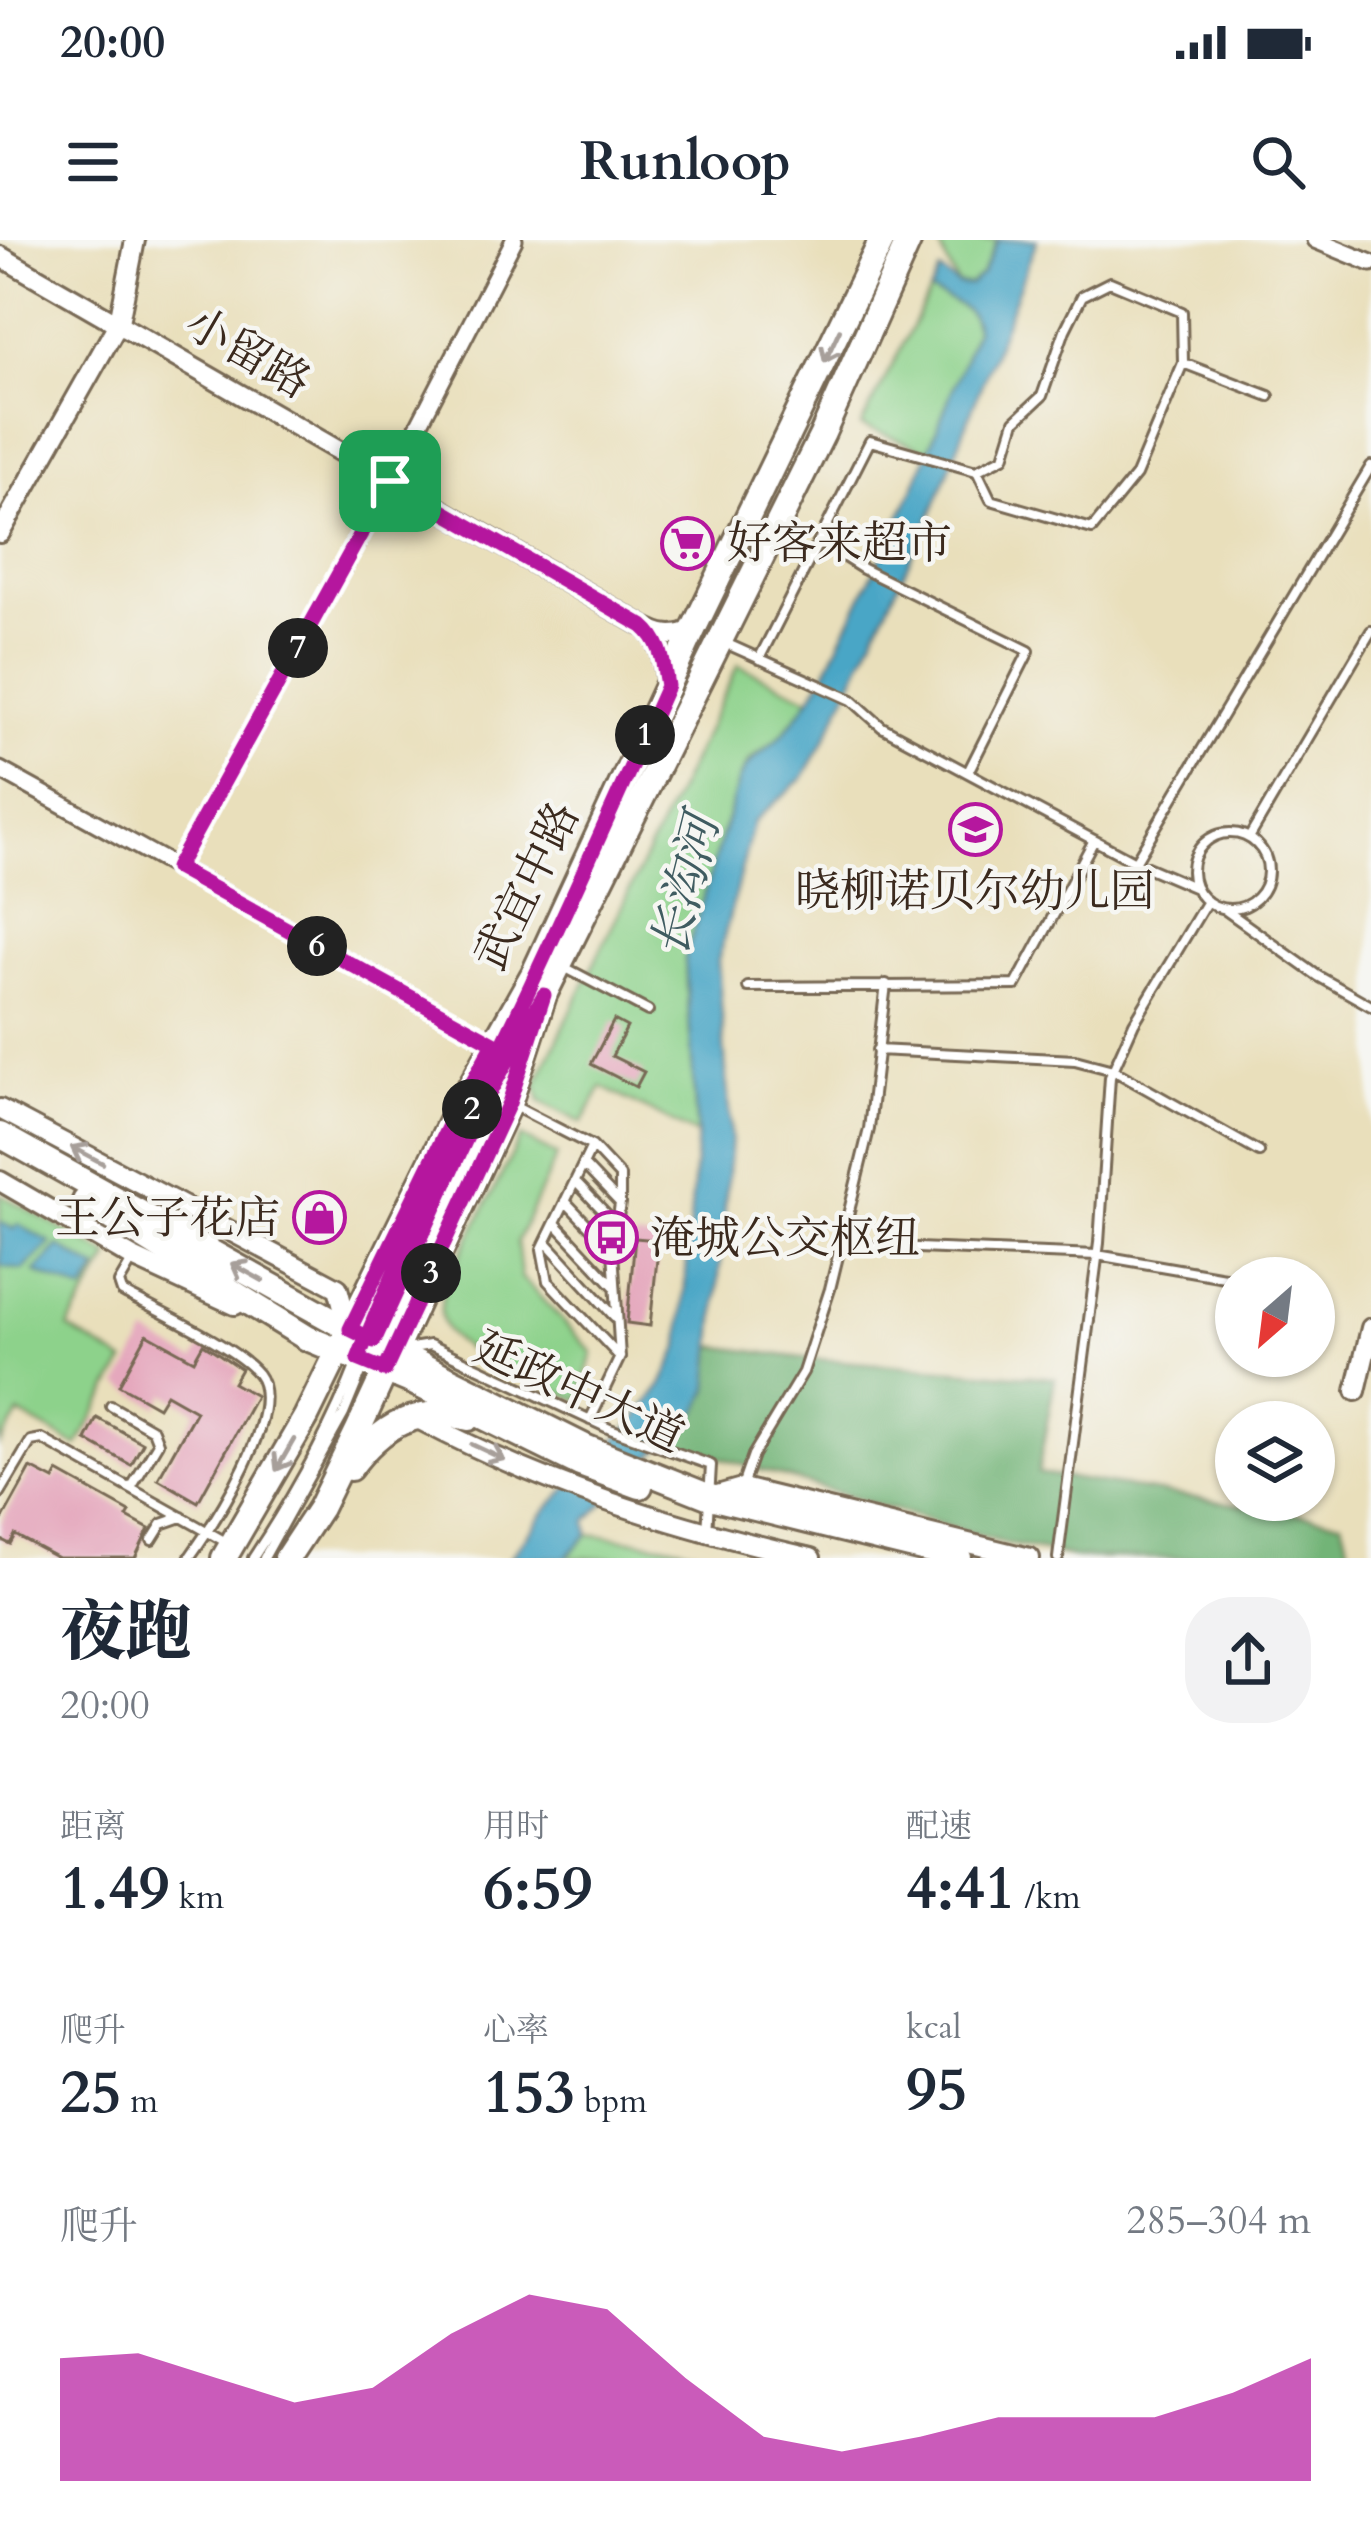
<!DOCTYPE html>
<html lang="zh">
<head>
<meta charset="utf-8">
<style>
	body { margin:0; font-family:Cardo,"Noto Serif SC",serif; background:#f2f2f3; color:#1f2937; height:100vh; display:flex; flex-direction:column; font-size:45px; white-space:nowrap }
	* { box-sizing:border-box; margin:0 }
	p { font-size:39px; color:#747a83 }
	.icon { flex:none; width:66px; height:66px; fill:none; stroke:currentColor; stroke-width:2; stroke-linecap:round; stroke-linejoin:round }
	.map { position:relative; height:1318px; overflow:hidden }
	.panel { display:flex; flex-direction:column; background:#fff; flex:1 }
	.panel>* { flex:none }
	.needle { width:78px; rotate:208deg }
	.controls { position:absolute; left:1215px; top:1017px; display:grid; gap:24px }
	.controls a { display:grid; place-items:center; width:120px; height:120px; border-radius:50%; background:#fff; box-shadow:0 3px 9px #0004; font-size:60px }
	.pin { position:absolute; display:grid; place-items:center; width:102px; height:102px; color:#fff; margin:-51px; border-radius:24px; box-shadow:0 6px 18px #0006 }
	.km { position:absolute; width:60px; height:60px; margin:-30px; border-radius:50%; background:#222; color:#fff; font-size:33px; line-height:60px; text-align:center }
	.round { display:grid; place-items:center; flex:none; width:126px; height:126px; border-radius:48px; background:#f2f2f3 }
	.head { display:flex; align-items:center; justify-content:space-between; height:204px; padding:0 60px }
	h1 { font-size:66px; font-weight:800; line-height:90px }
	.metrics { display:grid; grid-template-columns:repeat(3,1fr); gap:18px; height:204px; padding:12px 60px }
	.metrics div { display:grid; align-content:center }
	.metrics b { font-size:60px; font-weight:800 }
	.metrics small { font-size:33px; font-weight:400 }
	.metrics p { font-size:33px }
	.chart { height:336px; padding:24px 60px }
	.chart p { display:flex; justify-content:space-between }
	.chart svg { width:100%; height:216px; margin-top:12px; fill:#b5179e; opacity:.7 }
	.status { display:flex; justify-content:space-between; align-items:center; height:84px; padding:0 60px; background:#fff; direction:ltr }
	.status svg { height:33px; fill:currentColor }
	header { display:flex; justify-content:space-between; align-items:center; height:156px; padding:0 60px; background:#fff; font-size:54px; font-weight:800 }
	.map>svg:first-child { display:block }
	.green { fill:#8dd28b; stroke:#647e54; stroke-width:3 }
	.forest { fill:#72b477; stroke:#566f4a; stroke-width:3 }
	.water { fill:#48a6c6; stroke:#426872; stroke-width:3 }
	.building { fill:#e5a8bd }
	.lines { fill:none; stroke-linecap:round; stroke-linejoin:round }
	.service-casing { stroke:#786955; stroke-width:14 }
	.minor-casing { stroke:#786955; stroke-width:21 }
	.tertiary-casing { stroke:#786955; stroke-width:24 }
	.primary-casing { stroke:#786955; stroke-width:30 }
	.service { stroke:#fff; stroke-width:8 }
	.minor { stroke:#fff; stroke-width:15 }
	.tertiary { stroke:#fff; stroke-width:18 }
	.primary { stroke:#fff; stroke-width:24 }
	.oneway { stroke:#a79f9a }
	.route-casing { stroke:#fff; stroke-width:24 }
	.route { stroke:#b5179e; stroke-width:15 }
	.labels { text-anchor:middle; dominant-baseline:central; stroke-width:9; stroke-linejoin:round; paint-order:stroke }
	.street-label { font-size:45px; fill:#3b2a1e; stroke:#f6f6f2 }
	.poi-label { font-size:45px; fill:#3b2a1e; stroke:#f6f6f2; text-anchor:start }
	.water-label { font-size:48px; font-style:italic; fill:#405c61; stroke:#f6f6f2 }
</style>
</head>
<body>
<div class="status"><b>20:00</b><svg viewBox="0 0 49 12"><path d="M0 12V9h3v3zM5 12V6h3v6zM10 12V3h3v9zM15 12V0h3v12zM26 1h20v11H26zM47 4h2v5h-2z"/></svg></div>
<header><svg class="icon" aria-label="menu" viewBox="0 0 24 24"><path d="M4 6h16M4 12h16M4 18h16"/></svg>Runloop<svg class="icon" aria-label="search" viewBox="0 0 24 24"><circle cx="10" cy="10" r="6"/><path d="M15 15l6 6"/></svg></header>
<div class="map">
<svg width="1371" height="1318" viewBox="0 0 1371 1318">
	<rect width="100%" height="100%" fill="#f6f6f2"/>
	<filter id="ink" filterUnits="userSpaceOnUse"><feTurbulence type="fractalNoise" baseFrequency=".00833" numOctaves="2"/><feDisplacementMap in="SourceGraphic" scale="24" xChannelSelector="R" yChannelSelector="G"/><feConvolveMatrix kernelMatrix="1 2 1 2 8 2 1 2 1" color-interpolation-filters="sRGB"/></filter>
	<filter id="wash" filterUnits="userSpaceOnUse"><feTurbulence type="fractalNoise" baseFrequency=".004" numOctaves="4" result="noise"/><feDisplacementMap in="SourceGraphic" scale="48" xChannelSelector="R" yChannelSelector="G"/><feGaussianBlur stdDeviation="2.7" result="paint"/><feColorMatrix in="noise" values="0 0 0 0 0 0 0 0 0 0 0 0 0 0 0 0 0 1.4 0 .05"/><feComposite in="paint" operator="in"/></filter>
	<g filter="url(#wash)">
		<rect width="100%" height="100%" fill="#e9dfbb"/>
		<path class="green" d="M940,0H998L982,34L970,45H958L938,3Z
			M930,52C950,61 977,67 975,92L930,211L861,186Z
			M738,425L811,459L779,498L749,521L739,539L685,718L697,895L602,847L582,883L540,861L536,844Z
			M521,897L557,916L517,1001L521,1037L593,1113L579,1160C545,1145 464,1120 446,1089C437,1073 442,1058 446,1043Z
			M0,954L110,1016L68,1088L125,1122L77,1206L19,1174L0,1204Z
			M588,1294L681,1307L721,1318H566Z"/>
		<path class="forest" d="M713,1106L803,1118L1055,1138L1038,1233L1342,1281L1350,1311L1371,1318H1079L1003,1303L675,1204L673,1191C707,1162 708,1150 713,1106Z"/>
		<path class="water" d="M998,0H1037L935,266L826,498L803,538L754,581L718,721L731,899L709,1149L699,1170L587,1280L588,1294L566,1318H510L545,1271L636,1179L662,1145L680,1106L697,895L685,718L739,539C751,516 764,513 781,496C797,478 811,458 823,437L913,250L975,92C977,67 950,61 930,52L940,31L958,45H970L982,34Z
			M0,982L14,989L18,984L51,1003L23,1030L0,1026Z
			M59,1006L98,1030L84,1052L35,1032Z"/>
		<g id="blocks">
			<path class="building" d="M614,780L627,787L612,816L644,832L636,847L591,824Z
				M635,998L659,1000L650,1086L627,1083Z
				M147,1094L194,1120L203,1104L216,1112L241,1129L233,1143L256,1156L198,1262L158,1239L196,1171L166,1154L158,1167L119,1145Z
				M97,1178L143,1203L131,1225L86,1200Z
				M31,1228L54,1240L58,1232L130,1272L127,1277L149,1289L135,1318H58L15,1295L10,1304L0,1299V1284Z"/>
		</g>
	</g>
	<g filter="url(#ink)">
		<use href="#blocks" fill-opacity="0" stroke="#786955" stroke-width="3"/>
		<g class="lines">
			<defs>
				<path id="service" d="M977,231L991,260L1092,289L1136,235L1183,123
					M819,301L863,329L1029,411L968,532
					M725,403L852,460L882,487L1135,622L1196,648
					M759,419L870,201L976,231L1004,217L1015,181L1042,156L1065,90L1082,56L1110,42L1182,72L1183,123L1269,156
					M1192 631a38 38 0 1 1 76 0a38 38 0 1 1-76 0Z
					M1249,598L1371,391
					M1135,622L1371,226
					M1224,669L1318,736L1371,766
					M564,727L648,771
					M748,747L1016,745L1094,600
					M877,810L1075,820L1113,830L1259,912
					M510,864L592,906L620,936V963
					M592,906L542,1009L548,1041L620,1117
					M583,924L620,963L617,985
					M575,941L617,985L613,1011
					M565,961L613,1011L620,1117L590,1180
					M555,983L614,1046
					M546,1002L614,1076
					M841,1005L1097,1015L1236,1039
					M133,1019L119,1043L122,1052C155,1070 237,1107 258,1134C287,1172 214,1283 189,1318
					M367,1096L391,1037L479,854
					M375,1098L477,875L517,803
					M406,1109L430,1105L610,1189L711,1225L707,1293
					M111,1166L153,1190L158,1203L131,1248
					M742,1246L753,1215L803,1132L830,1049L869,889L886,744
					M0,1253L31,1201L42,1199L226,1302
					M152,1300L162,1284L182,1277
					M253,1318C294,1256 330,1191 357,1122
					M264,1318L344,1174L363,1128
					M1058,1318L1099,1003L1110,837L1134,783L1207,661"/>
				<path id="minor" d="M1315,0L1371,23
					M0,530L494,803
					M176,628L390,241L514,0"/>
				<path id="tertiary" d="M0,16L643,386C662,396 673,398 693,390
					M0,293L119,82L135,0
					M647,389C663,403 664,426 667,446
					M0,869L338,1048L349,1089
					M0,941L133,1018L235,1065
					M1356,1151L1371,1088
					M416,1178C545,1246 669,1286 811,1318
					M714,1256L742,1248L1030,1318"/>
				<path id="primary" d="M0,895L349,1089L587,1208L710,1257L959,1318
					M85,961L307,1098L413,1142L580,1224L640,1246
					M350,1228C382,1185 415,1166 469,1178
					M224,1318L306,1177L453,877L534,733L693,390L882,0
					M287,1318L320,1268L358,1190L509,863L544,755L822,195L909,0"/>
			</defs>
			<use href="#service" class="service-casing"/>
			<use href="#minor" class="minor-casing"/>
			<use href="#tertiary" class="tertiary-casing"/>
			<use href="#primary" class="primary-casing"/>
			<use href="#service" class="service"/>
			<use href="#minor" class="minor"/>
			<use href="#tertiary" class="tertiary"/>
			<use href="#primary" class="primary"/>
		</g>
		<defs><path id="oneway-shaft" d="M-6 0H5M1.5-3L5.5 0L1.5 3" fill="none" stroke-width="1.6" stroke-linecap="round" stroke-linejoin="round" transform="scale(3)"/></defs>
		<g class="oneway">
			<use href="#oneway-shaft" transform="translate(832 106) rotate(115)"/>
			<use href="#oneway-shaft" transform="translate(87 915) rotate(-152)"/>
			<use href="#oneway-shaft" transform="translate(247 1032) rotate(-151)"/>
			<use href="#oneway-shaft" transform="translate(488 1212) rotate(25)"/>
			<use href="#oneway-shaft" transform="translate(285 1215) rotate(120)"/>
		</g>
	</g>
	<g class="lines" filter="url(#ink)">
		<defs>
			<path id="route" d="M390,241L643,386C662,402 663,422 667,446C615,562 563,680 507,795C456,903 401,1008 358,1119L385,1130L509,863L544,755L477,875L374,1101L350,1089L453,877L494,803L176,628L390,241"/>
		</defs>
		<use href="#route" class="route-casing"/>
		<use href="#route" class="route"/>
	</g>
	<defs>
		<symbol id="supermarket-ring" viewBox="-11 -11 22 22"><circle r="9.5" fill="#f6f6f2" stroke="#b5179e" stroke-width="1.5"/><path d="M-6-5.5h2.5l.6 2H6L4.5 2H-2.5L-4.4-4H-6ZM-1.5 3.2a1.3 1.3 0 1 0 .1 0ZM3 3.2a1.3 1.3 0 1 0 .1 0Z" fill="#b5179e"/></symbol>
		<symbol id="school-ring" viewBox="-11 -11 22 22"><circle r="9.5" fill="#f6f6f2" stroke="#b5179e" stroke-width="1.5"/><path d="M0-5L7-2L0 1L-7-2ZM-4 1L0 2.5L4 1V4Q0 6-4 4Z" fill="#b5179e"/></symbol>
		<symbol id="shop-ring" viewBox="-11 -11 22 22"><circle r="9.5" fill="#f6f6f2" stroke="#b5179e" stroke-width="1.5"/><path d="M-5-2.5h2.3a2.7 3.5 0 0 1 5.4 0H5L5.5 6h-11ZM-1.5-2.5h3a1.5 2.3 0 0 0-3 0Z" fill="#b5179e"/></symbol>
		<symbol id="bus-ring" viewBox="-11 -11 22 22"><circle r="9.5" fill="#f6f6f2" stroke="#b5179e" stroke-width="1.5"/><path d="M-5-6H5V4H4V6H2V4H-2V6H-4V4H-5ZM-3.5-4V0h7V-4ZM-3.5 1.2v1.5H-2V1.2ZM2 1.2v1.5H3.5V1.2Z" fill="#b5179e"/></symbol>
	</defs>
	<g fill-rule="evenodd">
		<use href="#supermarket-ring" x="658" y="274" width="59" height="59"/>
		<use href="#school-ring" x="946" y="560" width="59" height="59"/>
		<use href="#shop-ring" x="290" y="948" width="59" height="59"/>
		<use href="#bus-ring" x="582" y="968" width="59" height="59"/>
	</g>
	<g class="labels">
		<g class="street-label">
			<text transform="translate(248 113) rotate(30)">小留路</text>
			<text transform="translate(527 646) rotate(-64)">武宜中路</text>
			<text transform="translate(579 1152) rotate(25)">延政中大道</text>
		</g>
		<g class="poi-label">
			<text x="727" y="303">好客来超市</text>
			<text x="975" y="651" text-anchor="middle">晓柳诺贝尔幼儿园</text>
			<text x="280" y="978" text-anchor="end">王公子花店</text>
			<text x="650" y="998">淹城公交枢纽</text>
		</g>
		<g class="water-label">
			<text transform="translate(686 646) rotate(-76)">长沟河</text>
		</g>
	</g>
</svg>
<div class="controls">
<a><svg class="needle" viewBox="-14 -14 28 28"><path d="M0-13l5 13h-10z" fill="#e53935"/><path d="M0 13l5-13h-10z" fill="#747a83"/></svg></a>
<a><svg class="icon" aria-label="layers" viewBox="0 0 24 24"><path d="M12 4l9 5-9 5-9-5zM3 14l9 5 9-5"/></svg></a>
</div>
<div class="pin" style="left:390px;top:241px;background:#1e9e55"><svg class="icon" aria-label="arrive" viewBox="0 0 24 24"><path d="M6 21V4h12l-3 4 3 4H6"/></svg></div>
<b class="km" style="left:645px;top:495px">1</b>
<b class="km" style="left:472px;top:869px">2</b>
<b class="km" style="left:431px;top:1033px">3</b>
<b class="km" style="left:317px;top:706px">6</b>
<b class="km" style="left:298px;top:408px">7</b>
</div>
<section class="panel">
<div class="head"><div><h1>夜跑</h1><p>20:00</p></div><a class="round"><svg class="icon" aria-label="share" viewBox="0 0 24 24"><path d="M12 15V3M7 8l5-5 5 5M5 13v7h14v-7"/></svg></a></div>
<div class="metrics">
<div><p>距离</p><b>1.49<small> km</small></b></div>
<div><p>用时</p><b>6:59</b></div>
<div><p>配速</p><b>4:41<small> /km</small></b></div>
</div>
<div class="metrics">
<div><p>爬升</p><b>25<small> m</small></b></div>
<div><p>心率</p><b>153<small> bpm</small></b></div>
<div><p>kcal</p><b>95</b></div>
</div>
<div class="chart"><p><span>爬升</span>285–304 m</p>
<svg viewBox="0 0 160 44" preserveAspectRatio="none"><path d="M0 44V19L10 18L20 23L30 28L40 25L50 14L60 6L70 9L80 23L90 35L100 38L110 35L120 31L130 31L140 31L150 26L160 19V44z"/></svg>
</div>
</section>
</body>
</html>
